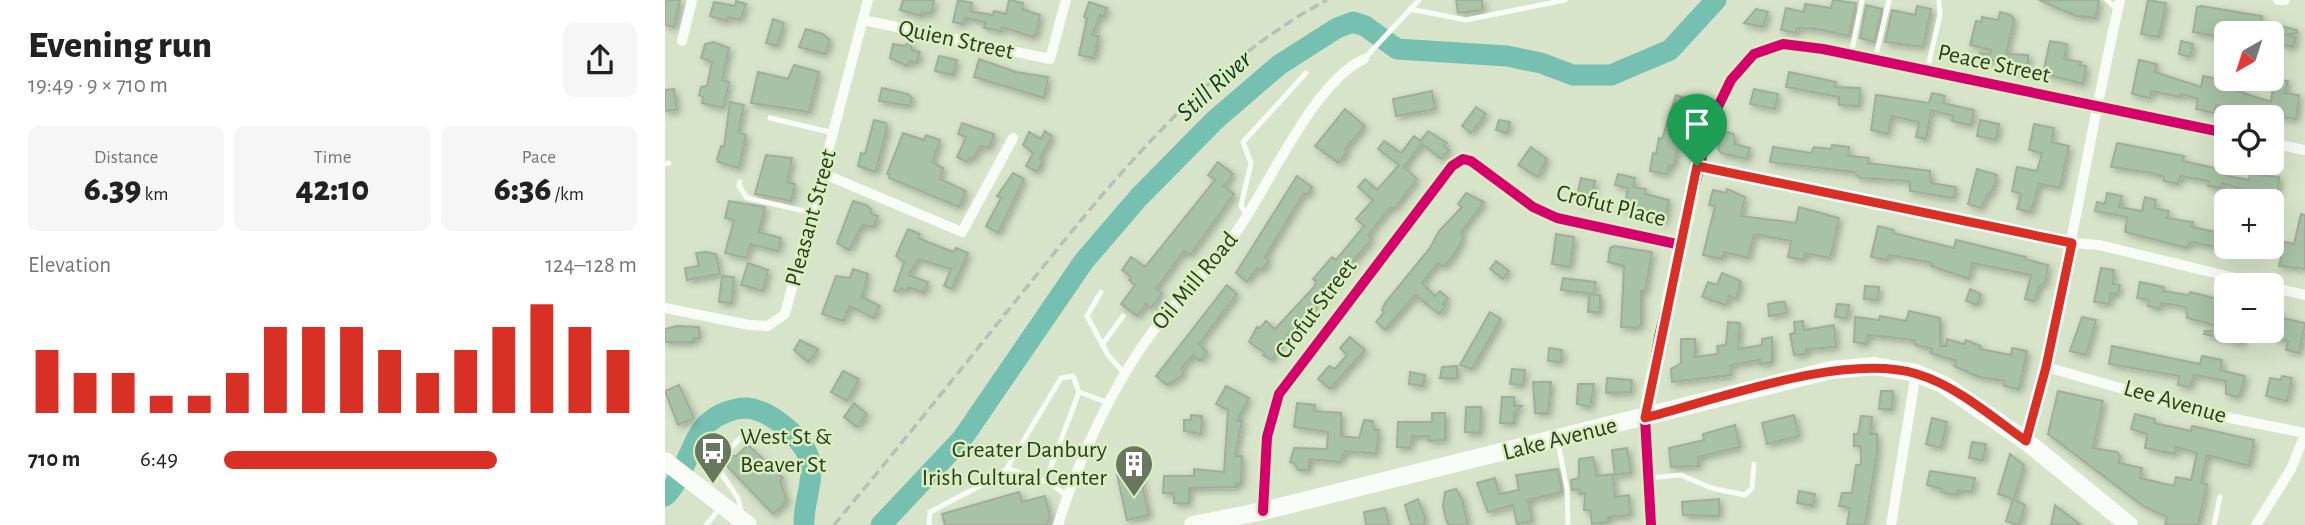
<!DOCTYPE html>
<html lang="en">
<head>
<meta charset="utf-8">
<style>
	body { margin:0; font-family:"Alegreya Sans",sans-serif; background:#f6f6f6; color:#222; height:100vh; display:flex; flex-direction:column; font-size:26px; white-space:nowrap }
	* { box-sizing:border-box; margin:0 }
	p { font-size:23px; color:#767676 }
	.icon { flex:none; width:38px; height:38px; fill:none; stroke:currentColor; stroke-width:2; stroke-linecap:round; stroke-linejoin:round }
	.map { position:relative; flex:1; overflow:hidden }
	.panel { display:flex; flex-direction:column; background:#fff; width:665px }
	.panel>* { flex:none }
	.needle { width:46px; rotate:219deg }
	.controls { position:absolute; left:1549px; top:21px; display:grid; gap:14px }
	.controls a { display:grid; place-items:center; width:70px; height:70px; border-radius:10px; background:#fff; box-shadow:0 7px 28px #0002; font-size:35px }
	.pin { position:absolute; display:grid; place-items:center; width:60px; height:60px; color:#fff; margin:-72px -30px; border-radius:50% 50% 50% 0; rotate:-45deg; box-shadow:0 0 7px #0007 }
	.pin .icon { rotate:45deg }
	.round { display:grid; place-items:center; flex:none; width:74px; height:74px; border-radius:10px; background:#f6f6f6 }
	.summary { display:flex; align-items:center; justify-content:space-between; height:119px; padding:0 28px }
	h1 { font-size:38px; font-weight:800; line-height:52px }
	.stats { display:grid; grid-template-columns:repeat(3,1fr); gap:10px; height:119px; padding:7px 28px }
	.stats div { display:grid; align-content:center; border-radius:10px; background:#f6f6f6; text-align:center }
	.stats b { font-size:35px; font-weight:800 }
	.stats small { font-size:19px; font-weight:400 }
	.stats p { font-size:19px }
	.chart { height:196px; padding:14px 28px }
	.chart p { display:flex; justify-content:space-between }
	.chart svg { width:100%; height:126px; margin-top:7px; stroke:#d93025; stroke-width:6 }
	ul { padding:0 28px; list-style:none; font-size:23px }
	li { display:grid; grid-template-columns:112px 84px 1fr; align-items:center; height:52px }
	li i { height:18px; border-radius:9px; background:#d93025 }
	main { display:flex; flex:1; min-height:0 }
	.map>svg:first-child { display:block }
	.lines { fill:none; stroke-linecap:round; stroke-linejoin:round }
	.river { stroke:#76c0b2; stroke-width:21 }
	.building { fill:#a7c2a5; stroke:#a0ae9b; stroke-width:2; filter:url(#shadow) }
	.service { stroke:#f9fbf7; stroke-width:5 }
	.minor { stroke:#f9fbf7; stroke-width:10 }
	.primary { stroke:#f9fbf7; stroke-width:18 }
	.rail { stroke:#babeb7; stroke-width:3.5; stroke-dasharray:10 5; stroke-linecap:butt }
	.cycleway-casing { stroke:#d8f0bd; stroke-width:15 }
	.cycleway { stroke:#d6006c; stroke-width:10 }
	.route-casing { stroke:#fff; stroke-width:14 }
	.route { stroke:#d93025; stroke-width:9 }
	.labels { text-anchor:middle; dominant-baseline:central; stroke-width:5; stroke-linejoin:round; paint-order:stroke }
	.street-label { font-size:24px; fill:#303a26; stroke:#d8f0bd }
	.poi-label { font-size:24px; fill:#303a26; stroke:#d8f0bd; text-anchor:start }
	.water-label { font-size:26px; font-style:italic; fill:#153432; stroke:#d8f0bd }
</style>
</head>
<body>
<main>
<section class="panel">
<div class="summary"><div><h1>Evening run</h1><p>19:49 · 9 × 710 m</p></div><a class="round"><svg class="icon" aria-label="share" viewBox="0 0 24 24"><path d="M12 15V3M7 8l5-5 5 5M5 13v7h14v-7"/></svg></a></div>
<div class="stats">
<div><p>Distance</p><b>6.39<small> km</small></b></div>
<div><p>Time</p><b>42:10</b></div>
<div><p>Pace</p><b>6:36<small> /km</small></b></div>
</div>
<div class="chart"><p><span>Elevation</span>124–128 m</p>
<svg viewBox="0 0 160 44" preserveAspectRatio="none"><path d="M5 44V22M15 44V30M25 44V30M35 44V38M45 44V38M55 44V30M65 44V14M75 44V14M85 44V14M95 44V22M105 44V30M115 44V22M125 44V14M135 44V6M145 44V14M155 44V22"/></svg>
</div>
<ul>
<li><b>710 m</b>6:49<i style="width:66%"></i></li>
</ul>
</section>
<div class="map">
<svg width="1640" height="525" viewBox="0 0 1640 525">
	<defs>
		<filter id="shadow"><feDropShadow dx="3" dy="3" stdDeviation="3.5" flood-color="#0004"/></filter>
	</defs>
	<rect width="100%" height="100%" fill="#d7e4c9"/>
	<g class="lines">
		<path class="river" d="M0,496C20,477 26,438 43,423C53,414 68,408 82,408C107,410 144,442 146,467C147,487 138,505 139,525
			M216,525L297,439L419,261L474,197L550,120L614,65L672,28L688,22L700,26L732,49L842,56L876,63L908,75H946L1005,50L1051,0"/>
	</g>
	<path class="building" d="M0,0H15L9,27L0,25Z
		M238,0H269L266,14L257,12L256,16L235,10Z
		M293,0L307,3L305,11L328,15L329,11L341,14L344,0L358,3L357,9L375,15L372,32L368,37L337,27L336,31L319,28L320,22L300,18L298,24L288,22Z
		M791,0H817L818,10L793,13Z
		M1168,0L1191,3L1184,36L1152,29L1132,28L1131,33L1116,30L1121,8L1139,12L1140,4L1166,8Z
		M1374,0H1429L1434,1L1431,18L1411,16Z
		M1483,0L1501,3L1494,37L1476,34Z
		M71,1L81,4L75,20L63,17L62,21L45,16L49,2L70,6Z
		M424,2L442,8L439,17L435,15L427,35L434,36L429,58L414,55L422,18L419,17Z
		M1201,5L1217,9L1209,42L1195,38Z
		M1252,6L1266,9L1258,47L1220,42L1227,10L1250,15Z
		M1536,6L1597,16L1596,21L1632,30V33L1620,35L1631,38L1628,47L1606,41V33L1565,26L1561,38L1528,32L1532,7Z
		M1091,9L1103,12L1098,27L1079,23Z
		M1335,12L1346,15L1349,20L1341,54L1363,55V71H1346V65L1313,57L1314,53L1325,54L1326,50L1305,45L1311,21L1316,22L1317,17L1333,20Z
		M108,19L119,23L112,46L101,43Z
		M141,29L158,34L165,40L160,54L134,47Z
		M245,41L247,50L255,52L252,63L245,61L242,66L225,58L228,44L240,46Z
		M1385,41L1402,44L1399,59L1416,62L1415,65L1421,66L1418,84L1378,73Z
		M1516,41L1528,44L1525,57L1514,54Z
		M48,42L64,48L57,80L64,82L58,108L37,103L38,97L34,95L36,87L42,86L47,62L36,58L40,44Z
		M274,56L292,60L288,75L270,71Z
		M314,59L351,72L383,77L379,98L309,77Z
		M1474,60L1492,64L1490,72L1536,87L1538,76L1574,84L1572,91L1606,102L1609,79L1623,81L1620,93L1634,95L1631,119L1603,115L1602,117H1579L1573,116L1574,110L1551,105L1549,113L1531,109L1533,99L1516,94L1515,97L1487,91L1485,98L1467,94Z
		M129,65L154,72L144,112L86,103L93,72L123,79Z
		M1124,72L1171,82L1170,87L1195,88L1194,106L1174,105V97L1121,87Z
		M217,88L243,94L247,98L245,106L214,101Z
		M9,89L12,110L0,111V90Z
		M1089,89L1113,94L1110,109L1085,104Z
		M767,91L770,109L731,116L728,99Z
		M1267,93L1280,96L1278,103L1309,110L1306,125L1287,121L1288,116L1266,110L1261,139L1251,137L1254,122L1226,116L1223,134L1206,130L1211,95L1264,103Z
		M1011,95L1028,101L1016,130L1009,166L1004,165L1002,174L985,171L988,153L991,154L994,138L997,139Z
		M65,102L79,105L73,132L81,135L74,168L53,162L52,159L56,146L59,147Z
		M811,107L821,114L806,133L797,126Z
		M680,109L700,126L680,149L682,151L674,163L650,146Z
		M209,120L221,123L222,127L211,172L193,166L196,153L200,154Z
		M834,120L845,122L842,133L831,130Z
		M1315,120L1334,124L1331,140L1312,136Z
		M297,123L329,134L324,148L315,146L309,159L305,157L302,162L292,157L301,137L293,134Z
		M1369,124L1389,128L1386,142L1404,146L1395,188L1374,184L1366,212L1352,209L1356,194L1347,191L1352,167L1372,171L1377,153L1364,150Z
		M380,131L387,136L375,159L378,161L372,172L361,166L368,153L358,145L364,132L376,139Z
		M763,131L782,143L779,146L784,150L776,159L757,144L739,167L752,179L729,209L726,207L703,235L707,239L615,345L607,360L598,355L600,353L584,342L592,327L595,328L601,321L610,329L649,287L651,282L648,279L667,257L671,260L699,226L691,219L708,200L693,187L700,179L712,190L734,165L713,149L719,141L736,153L749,136L755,141Z
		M1058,131L1069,134L1070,144L1085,148L1082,159L1056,153L1053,149Z
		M238,133L259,140L261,135L275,140L267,162L278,168L275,179L301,191L294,207L224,178L225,175L222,174Z
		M1452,143L1519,156L1518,161L1559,170L1558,175L1584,180L1585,174L1614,177L1613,191H1583L1557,183L1556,188L1543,186L1544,181L1515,176L1513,184L1499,181V177L1487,173L1446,167Z
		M1167,145L1184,147L1183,156L1204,158L1203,163L1265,171L1266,183L1291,187L1289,198L1245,191V181L1195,178L1188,172L1105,162L1108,147L1146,153L1149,147L1166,149Z
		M866,147L882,159L873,177L853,165Z
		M101,155L127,158L122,182L130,184L126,201L90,194Z
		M553,162L568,174L559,186L569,194L525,255L519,251L491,289L497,293L486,308L481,304L472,316L456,304L470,285L464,280L466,277L457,270L466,257L480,267L550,180L543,175Z
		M1312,169L1332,175L1327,192L1322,195L1316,208L1303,204Z
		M348,173L359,179L333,233L321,226L336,198L332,196Z
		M953,174L970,178L968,187L981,189L980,194L1004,200L999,222L988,220L989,214L959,209L963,188L950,185Z
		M632,176L647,187L642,195L639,193L600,257L604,261L596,271L592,268L582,282L571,273Z
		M916,178L930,181L925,204L911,201Z
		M1062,189L1080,197L1076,216L1131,223L1134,207L1174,218L1166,255L1164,258L1140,253L1139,260L1123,257L1126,241L1089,234L1083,258L1059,252L1057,259L1038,255L1050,206L1044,205L1048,190L1061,193Z
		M801,193L819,202L796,232L798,239L789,255L779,267L773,263L757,283L770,296L775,291L783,298L778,304L781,307L774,314L750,295L720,330L711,322L719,312L717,310L720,303L765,248L774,231L797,207L793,204Z
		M1442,193L1457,196L1454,207L1477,211L1480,197L1491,200L1489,208L1504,211L1502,218L1528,222L1527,227L1561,234V249L1525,242L1522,248L1460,232L1462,217L1430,211L1432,202L1440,204Z
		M64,201L100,207L94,232L116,238L113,251L85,244L82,258L60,253L69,220L60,218Z
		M188,201L201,205L206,209V214L213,216L209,227L197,225L184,250L172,243Z
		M1636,214L1640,215V269L1614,266L1620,242L1629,244Z
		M1213,226L1229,230L1228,233L1289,248L1291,240L1361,257L1360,259L1383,265L1380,284L1375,285L1369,301L1360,299L1366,275L1307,263L1304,279L1266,266L1267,263L1224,255L1222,260L1206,257Z
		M243,229L255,234L253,238L288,252L291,248L303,253L287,289L279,286L286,269L253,259L244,275L263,282L259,293L243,287L241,291L236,288L233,292L229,291L239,262L231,256Z
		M891,234L909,237L905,267L887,264Z
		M949,246L987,252L980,291H976V324L973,328L956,327L959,266L943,262L945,248Z
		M41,252L51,254L55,274L22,280L20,268L34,266L31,253Z
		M831,261L844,271L838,279L825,269Z
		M83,263L103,270L98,291L76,285Z
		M1436,268L1449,270L1448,284L1455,285L1453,294L1446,293L1444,304L1429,302Z
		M188,269L203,274L197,297L215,306L208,318L185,306L178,321L157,314L171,276L185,278Z
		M1057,273L1076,281L1071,299L1064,296L1061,305L1037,297L1043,282L1052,285Z
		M57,276L69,277L67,303L54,302Z
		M898,278L931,282L929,294L896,290Z
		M1475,282L1499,287L1498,291L1524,295L1525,292L1561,301V328L1522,318L1521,307L1496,303L1495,309L1483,306L1484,300L1472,298Z
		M562,285L572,294L534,344L542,352L535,361L528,355L516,369L519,372L516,376L502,385L491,376Z
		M1200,286L1214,287L1213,300L1199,299Z
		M1305,289L1316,294L1312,305L1301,301Z
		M924,294L935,295V312H923Z
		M1113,302H1120L1122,313L1104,316L1103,304Z
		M1172,304L1184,305L1182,318L1170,317Z
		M1244,311L1275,318V346H1281L1282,339L1299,344L1301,340L1316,346L1315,349L1346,355L1347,348L1362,351L1354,389L1339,386L1340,381L1314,377L1289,366L1291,361L1265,353L1267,349L1250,345L1249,340L1203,335L1201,344L1189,342L1190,317L1214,320L1215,316L1241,321Z
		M825,312L836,319L807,369L795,365Z
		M1606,312L1618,315L1617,318L1640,323L1634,353L1621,350L1623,341L1606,337Z
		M1417,317L1431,320L1421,355L1405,351Z
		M1138,321L1139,330L1169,325L1171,347L1141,349V354L1129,355L1125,334L1130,333L1129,322Z
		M1063,322L1075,323L1073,349L1097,345V339L1107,337V362L1095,364V360L1065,365L1066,375L1007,382L1006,369L1016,363V339H1030V357L1053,354L1052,346L1061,345Z
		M12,326L34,327V338H28V342H0V329Z
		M1540,331H1579L1577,343L1539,334Z
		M685,337L700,350L665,389L653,379L664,366L670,369L682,355L675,348Z
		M135,340L153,349L143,362L129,350Z
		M1447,346L1535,364L1537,356L1557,360L1555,370L1580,376L1575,394L1573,397L1561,394V381L1529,375L1525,387L1513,385L1514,376L1444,364Z
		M884,348L897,350L896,362L883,361Z
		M792,366V378H775L777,367Z
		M847,369L860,370L858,385L845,384Z
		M178,371L194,379L182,401L166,392Z
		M745,372L760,375L758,386L744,384Z
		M1617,376L1627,378L1622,401L1601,396L1605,378L1616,380Z
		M942,378L967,380L966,392L941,393Z
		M868,382H886L883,413H870Z
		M913,384H929L925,407L912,404Z
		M14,385L29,418L13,425L0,391Z
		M561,386L584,398L572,421H577L570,456H577L576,484L571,483V487L524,488V503H509V493H498L499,476H529V469L559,472L563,410L551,404Z
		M1216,391H1228L1227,409H1214Z
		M1393,391L1438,401L1428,448L1452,452L1455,456L1454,463L1477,468L1475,478L1509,486L1511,477L1526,480L1532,453L1511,447L1510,454L1480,448L1482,434L1466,429L1470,414L1490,419L1489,423L1526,431L1527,426L1589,440L1584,466L1542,455L1536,483L1542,484L1533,525H1500L1502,517L1478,506L1383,434Z
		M837,397H849V406H857L849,413V423H835Z
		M189,403L202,414L192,427L179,417Z
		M632,403L650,405L649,411L676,413V436L694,438L699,420L708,421L709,430H714L711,454L680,451L675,462L644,459V470H633L629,463L625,462L629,448L662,449L663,432L629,427Z
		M801,407H816L815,433L800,432Z
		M767,413H780V440L764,441V436H747L745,448L732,447L733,422H767Z
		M526,415L537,416L536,434L519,431V420H526Z
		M1129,415L1134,436L1102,444L1097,423Z
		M1196,416L1207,417L1205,434H1212V453L1200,525H1182L1185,508L1174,506L1177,493H1187L1191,465H1196V446H1189V434H1193Z
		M1267,418L1282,422L1276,448L1261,444Z
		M1070,425L1075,447L1033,457L1034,466L1006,467L1004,448L1039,440L1038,434Z
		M1307,442L1321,444L1318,460L1304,458Z
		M83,445L118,478L115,481L122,501L108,514L62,466L67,456H71Z
		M962,448L966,473L950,475L947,450Z
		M1345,454L1359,465L1349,499L1333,494Z
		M928,457L932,476L948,474L950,497L964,495L965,515L943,517V522L927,524L925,510H919L920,493L915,494L914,489L907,490L906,480L914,478V459Z
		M893,469L897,492L863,500L867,521L852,524L848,505L823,512L812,483L830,478L834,494L854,490L851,475Z
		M474,470L484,515L462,520L452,475Z
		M1265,471L1310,478L1307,492L1293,490L1292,495L1276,492L1277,489L1262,485Z
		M791,489L797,499L803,525H784L781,520L778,506L780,492Z
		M1134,491L1150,494L1148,506L1132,503Z
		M354,492L357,502L380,496L385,516L382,525H280L277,514Z
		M753,499L760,517L759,525H746L740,505Z
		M1054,499V516L1018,515L1017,502Z
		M1348,499L1360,505L1354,525L1341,521Z
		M1390,505L1416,525H1386Z
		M720,508L724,525H701L699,512Z"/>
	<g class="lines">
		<path class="service" d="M1442,0L1453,10
			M745,9L801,20L900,0
			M1186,55L1197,0
			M699,59L754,0
			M1210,60L1224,0
			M1262,71L1275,15L1274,0
			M105,118L169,133
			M0,164L4,163
			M75,182L74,186L82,198L148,213
			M582,215L576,206L586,163L578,142L641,73
			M436,292L422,316L443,355L459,373
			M437,345L458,316
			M77,436L64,450L54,470L73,498L77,514
			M893,442L902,489L903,525
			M342,468L382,482
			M983,478L1016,475L1046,488L1080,495L1087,488L1089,464
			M402,496L381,480L414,392L444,403
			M41,525L55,508
			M264,525L265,512L334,476L342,468L396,378L408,376L414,392
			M1549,525L1555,497"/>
		<path class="minor" d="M1613,0H1620
			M198,20L385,59L401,0
			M17,41L27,0
			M1606,143L1640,150
			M1032,166L1407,243L1434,245L1599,285
			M159,174L297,232L348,138
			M1606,287L1640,295
			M0,308L84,325L103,326L120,314L203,0
			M1381,367L1550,415L1640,433
			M1361,441C1400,296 1421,147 1455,0
			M598,511L602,437L614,394L787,166L798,159L806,161L868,207L892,218L1016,245
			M393,525C413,460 448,384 489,330C516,295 550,265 574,228C605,183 650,81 699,59
			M986,525L980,418L994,337L1045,123L1066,80L1089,54L1118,44L1158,49L1561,133
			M1226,525L1251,373
			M1591,525L1626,469L1640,434"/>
		<path class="primary" d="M0,461L83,525
			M528,525L598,511L1166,370L1210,366L1251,373L1279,385L1361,441L1464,525"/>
		<path class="rail" d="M169,525C230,452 289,378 349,303C439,191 533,69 662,0"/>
		<defs>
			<path id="cycleway" d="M598,511L602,437L614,394L787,166L798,159L806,161L868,207L892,218L1016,245
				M986,525L980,418L994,337L1045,123L1066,80L1089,54L1118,44L1158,49L1561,133"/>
		</defs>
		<use href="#cycleway" class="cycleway-casing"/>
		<use href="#cycleway" class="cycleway"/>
	</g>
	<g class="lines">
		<defs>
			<path id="route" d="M1032,166L1407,243L1381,367L1361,441C1327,417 1292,386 1252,374C1180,352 1054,399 980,418Z"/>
		</defs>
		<use href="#route" class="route-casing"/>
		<use href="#route" class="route"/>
	</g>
	<defs>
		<symbol id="bus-pin" viewBox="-11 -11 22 30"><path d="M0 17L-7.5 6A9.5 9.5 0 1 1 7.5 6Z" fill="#6a765f" stroke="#d8f0bd"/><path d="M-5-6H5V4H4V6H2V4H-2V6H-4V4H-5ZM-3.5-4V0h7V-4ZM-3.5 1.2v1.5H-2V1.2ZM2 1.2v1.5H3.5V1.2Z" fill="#fff"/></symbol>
		<symbol id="building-pin" viewBox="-11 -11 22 30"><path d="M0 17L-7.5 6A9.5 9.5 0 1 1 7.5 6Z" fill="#6a765f" stroke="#d8f0bd"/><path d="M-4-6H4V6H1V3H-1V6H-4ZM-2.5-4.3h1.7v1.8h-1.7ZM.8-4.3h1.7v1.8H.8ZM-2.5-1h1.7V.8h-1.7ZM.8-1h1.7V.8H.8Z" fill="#fff"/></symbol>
	</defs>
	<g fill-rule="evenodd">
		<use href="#bus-pin" x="26" y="429" width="44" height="60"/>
		<use href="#building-pin" x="447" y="442" width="44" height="60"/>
	</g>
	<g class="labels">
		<g class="street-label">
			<text transform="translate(291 40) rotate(12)">Quien Street</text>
			<text transform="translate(1329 64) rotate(12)">Peace Street</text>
			<text transform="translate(946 206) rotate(14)">Crofut Place</text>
			<text transform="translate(146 218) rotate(-75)">Pleasant Street</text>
			<text transform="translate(530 281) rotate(-50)">Oil Mill Road</text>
			<text transform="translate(651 309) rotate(-53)">Crofut Street</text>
			<text transform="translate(1510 402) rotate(16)">Lee Avenue</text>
			<text transform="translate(895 439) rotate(-14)">Lake Avenue</text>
		</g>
		<g class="poi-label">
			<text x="75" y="437">West St &amp;<tspan x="75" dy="28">Beaver St</tspan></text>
			<text x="442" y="450" text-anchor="end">Greater Danbury<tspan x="442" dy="28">Irish Cultural Center</tspan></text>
		</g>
		<g class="water-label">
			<text transform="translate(549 86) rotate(-42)">Still River</text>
		</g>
	</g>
</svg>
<div class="controls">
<a><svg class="needle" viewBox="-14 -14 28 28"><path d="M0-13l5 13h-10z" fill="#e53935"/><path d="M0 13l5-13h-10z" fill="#767676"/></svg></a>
<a><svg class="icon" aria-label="locate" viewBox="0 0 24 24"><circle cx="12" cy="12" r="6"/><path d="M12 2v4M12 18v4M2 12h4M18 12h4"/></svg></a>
<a>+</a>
<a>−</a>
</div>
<div class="pin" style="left:1032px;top:166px;background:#1e9e55"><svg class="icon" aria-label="arrive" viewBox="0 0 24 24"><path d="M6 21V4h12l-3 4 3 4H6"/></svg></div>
</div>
</main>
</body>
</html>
